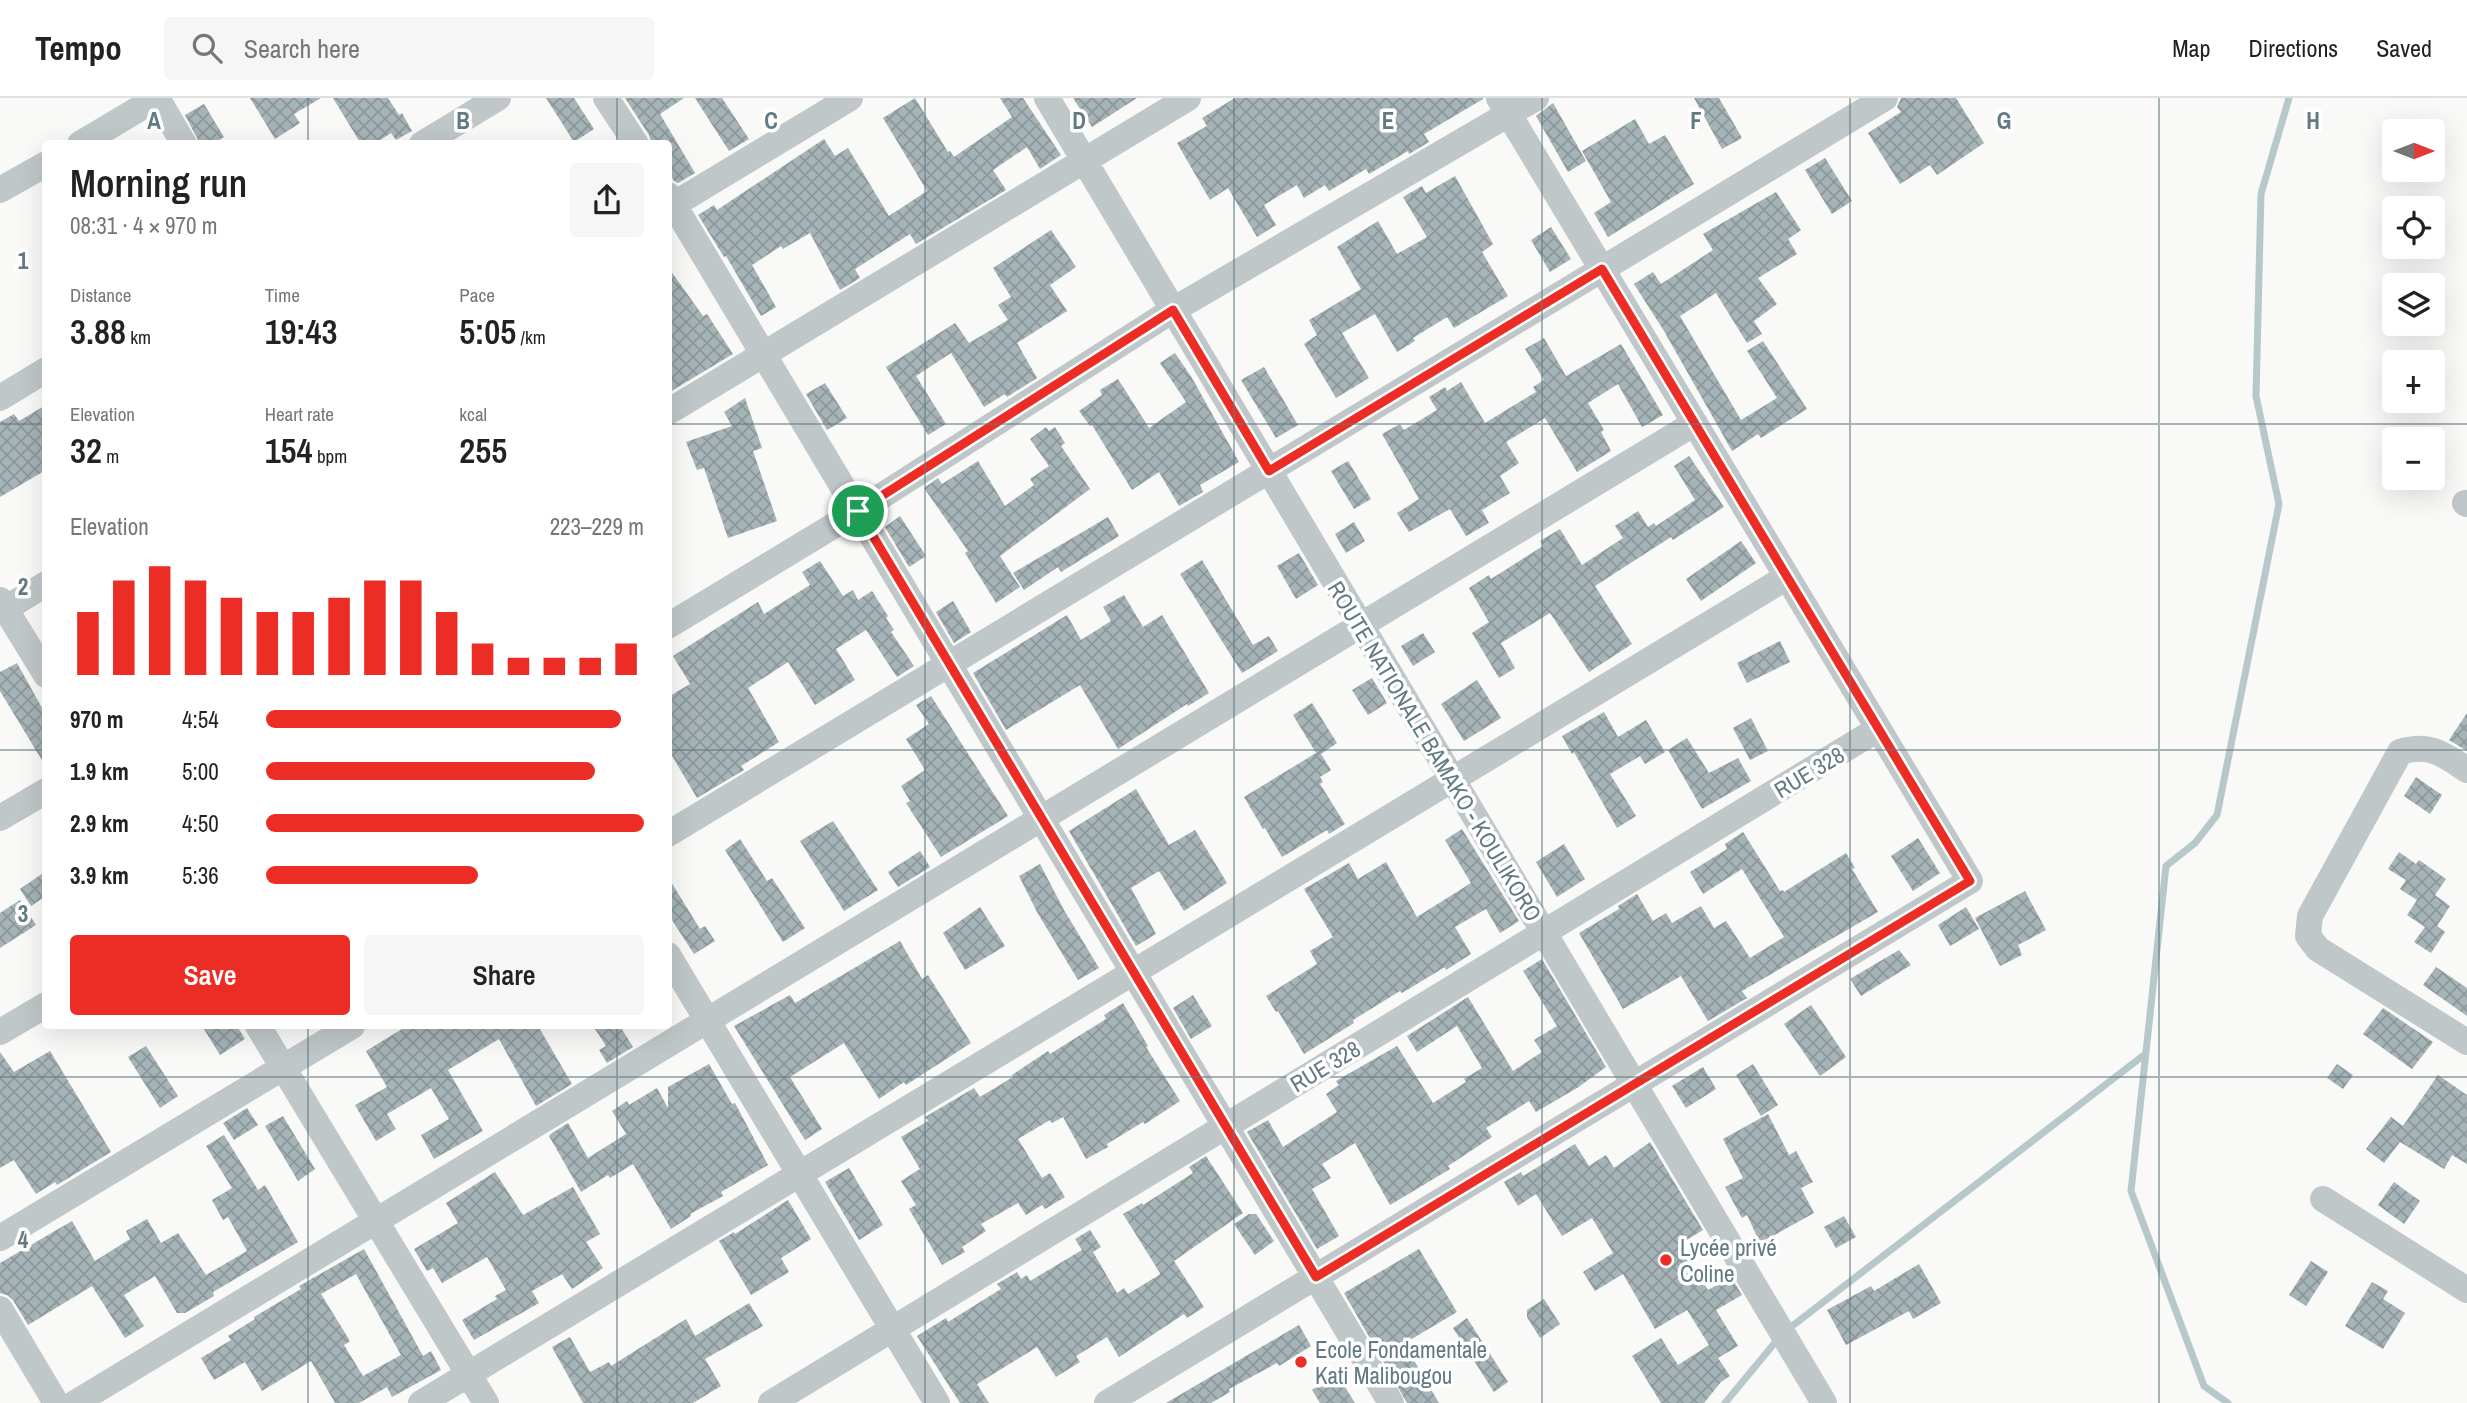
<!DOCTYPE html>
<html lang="en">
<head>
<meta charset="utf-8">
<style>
	body { margin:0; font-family:"Archivo Narrow",sans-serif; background:#f6f6f6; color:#222; height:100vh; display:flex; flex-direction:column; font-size:26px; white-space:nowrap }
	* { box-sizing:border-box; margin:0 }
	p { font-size:23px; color:#767676 }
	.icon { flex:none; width:38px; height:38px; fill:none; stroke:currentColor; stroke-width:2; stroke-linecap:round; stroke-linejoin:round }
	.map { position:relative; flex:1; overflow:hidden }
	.panel { position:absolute; left:42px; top:42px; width:630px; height:889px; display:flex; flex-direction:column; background:#fff; border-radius:7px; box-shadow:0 7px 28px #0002 }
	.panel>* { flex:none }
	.needle { width:46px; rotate:90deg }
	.buttons { position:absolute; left:2382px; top:21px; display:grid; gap:14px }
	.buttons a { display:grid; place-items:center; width:63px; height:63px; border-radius:7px; background:#fff; box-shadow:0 7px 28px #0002; font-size:35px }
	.pin { position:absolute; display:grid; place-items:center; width:60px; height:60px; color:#fff; margin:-30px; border:4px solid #fff; border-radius:50%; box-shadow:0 2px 7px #0007 }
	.round { display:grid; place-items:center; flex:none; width:74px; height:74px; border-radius:7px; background:#f6f6f6 }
	.overview { display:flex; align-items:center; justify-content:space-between; height:119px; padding:0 28px }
	h1 { font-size:38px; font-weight:600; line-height:52px }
	.figures { display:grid; grid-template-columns:repeat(3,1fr); gap:10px; height:119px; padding:7px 28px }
	.figures div { display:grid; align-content:center }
	.figures b { font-size:35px; font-weight:600 }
	.figures small { font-size:19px; font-weight:400 }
	.figures p { font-size:19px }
	.chart { height:196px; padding:14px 28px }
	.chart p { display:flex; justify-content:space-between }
	.chart svg { width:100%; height:126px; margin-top:7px; stroke:#eb2d25; stroke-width:6 }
	.primary-button { display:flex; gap:14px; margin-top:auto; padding:14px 28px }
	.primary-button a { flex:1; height:80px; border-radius:7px; background:#eb2d25; color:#fff; font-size:28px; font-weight:600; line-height:80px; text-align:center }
	.primary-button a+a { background:#f6f6f6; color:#222 }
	ul { padding:0 28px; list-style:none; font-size:23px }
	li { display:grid; grid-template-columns:112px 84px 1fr; align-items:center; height:52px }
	li i { height:18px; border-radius:9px; background:#eb2d25 }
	header { display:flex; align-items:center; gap:42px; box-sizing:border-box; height:98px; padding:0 35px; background:#fff; border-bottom:2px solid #e0e0e0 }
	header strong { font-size:33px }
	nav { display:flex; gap:38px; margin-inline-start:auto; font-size:24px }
	.search { width:490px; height:63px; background:#f6f6f6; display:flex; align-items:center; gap:18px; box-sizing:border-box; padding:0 24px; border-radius:7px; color:#767676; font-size:26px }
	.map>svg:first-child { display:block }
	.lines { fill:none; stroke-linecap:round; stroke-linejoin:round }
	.stream { stroke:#b6c8c9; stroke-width:7 }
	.building { fill:url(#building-cross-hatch); fill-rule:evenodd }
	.minor { stroke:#c0c7c9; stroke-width:26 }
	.route-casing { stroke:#fff; stroke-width:14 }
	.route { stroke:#eb2d25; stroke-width:9 }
	.grid { fill:none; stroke:#637a83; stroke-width:2; stroke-opacity:0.55 }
	.poi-dot { fill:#eb2d25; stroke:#fff; stroke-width:2.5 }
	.labels { text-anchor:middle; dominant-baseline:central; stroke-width:7; stroke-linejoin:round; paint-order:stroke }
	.street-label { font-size:23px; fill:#637a83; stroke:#fff }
	.poi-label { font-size:23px; fill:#637a83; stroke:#fff; text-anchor:start }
	.grid-label { font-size:23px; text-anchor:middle; font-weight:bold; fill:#637a83; stroke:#fff; stroke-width:7; stroke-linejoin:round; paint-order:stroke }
</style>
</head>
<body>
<header>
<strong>Tempo</strong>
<div class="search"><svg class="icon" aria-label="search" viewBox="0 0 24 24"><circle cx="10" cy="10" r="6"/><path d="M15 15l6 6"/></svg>Search here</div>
<nav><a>Map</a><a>Directions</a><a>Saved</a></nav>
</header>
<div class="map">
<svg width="2467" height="1305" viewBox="0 0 2467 1305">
	<defs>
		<pattern id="building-cross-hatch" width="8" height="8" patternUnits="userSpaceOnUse" patternTransform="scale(1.75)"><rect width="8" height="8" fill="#a6b3b7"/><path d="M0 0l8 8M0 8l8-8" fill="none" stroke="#8b979a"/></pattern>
	</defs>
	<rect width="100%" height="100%" fill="#f9f9f7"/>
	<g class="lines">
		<path class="stream" d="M1787,1232L2144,957
			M1725,1305L1778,1241
			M2228,1305L2204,1288L2131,1093L2166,768L2195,745L2217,717L2279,406L2256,298L2261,96L2289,0"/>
	</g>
	<path class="building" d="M250,0H321L294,16L300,25L275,41Z
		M333,0H388L399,17L402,15L412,33L396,42L391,35L374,46H361Z
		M546,0H574L594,31L574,44Z
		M625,0H684L660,16L695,75L678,85L674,83L668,73V46H652L649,37Z
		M695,0H722L749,41L729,53Z
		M915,0L948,54L950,53L954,59L1012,19L1000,0H1023L1061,57L1040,71L1027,49L993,72L1006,92L916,146L910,136L855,171L860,180L840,192L810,135L783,151L781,148L752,167L776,209L761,218L726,158L724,159L698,117L714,107L717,112L824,41L835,58L848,50L889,118L927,93L883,20Z
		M1073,0H1137L1092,29Z
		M1235,0H1483V1L1424,36L1429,44L1409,56L1408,53L1369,76L1366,71L1329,93L1325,87L1304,100L1297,87L1264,107L1276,127L1257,139L1228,90L1210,102L1177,45L1207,28L1202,20Z
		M1694,0H1719L1742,40L1722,51Z
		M1901,0H1956L1984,45L1937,77L1930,67L1900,86L1868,35L1901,14L1897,9Z
		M1553,5L1586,63L1568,74L1536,18Z
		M204,6L224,39L213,46H200L185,17Z
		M1635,21L1649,46L1665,37L1694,86L1608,139L1594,115L1611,104L1582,53Z
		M1825,60L1852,103L1832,116L1805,72Z
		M1455,78L1493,146L1482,154L1508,198L1454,230L1447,219L1413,240L1415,243L1397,254L1375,216L1342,235L1369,280L1336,300L1304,246L1317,237L1309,222L1361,191L1337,149L1378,123L1397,156L1427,139L1403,99L1422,88L1426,95Z
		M1776,94L1801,132L1788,141L1797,156L1758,180L1777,206L1754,223L1762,236L1747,245L1716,195L1680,218L1741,322L1777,300L1747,253L1763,243L1807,311L1761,340L1758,336L1732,353L1664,233L1634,186L1653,174L1661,186L1713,152L1703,136Z
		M1551,129L1571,161L1550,174L1531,142Z
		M1051,132L1076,169L1050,187L1067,213L1017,245L1037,280L1007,299L1005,296L984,309L951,255L916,278L946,326L928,337L886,269L955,225L969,245L1008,222L998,207L1011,199L993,170Z
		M668,169L703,218L707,216L733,256L668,295Z
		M1544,240L1566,278L1621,246L1663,317L1642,329L1618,286L1588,305L1604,332L1601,334L1611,353L1577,374L1545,320L1506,344L1519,365L1500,378L1510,395L1482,412L1489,425L1466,438L1450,411L1409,434L1397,415L1419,401L1382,336L1400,326L1404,332L1437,312L1429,299L1445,289L1447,293L1461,284L1485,325L1536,294L1533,289L1544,282L1525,251Z
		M1175,255L1192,280L1239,364L1200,387L1203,394L1179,408L1159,374L1132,392L1092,327L1090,328L1079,313L1102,297L1100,292L1118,281L1149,330L1186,304L1160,265Z
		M1264,269L1298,327L1276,340L1241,282Z
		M825,285L847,320L827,332L806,296Z
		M745,300L762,350L753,353L777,423L728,440L704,370L697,372L686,344L732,328L724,314Z
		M46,307V372L0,399V324L14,316L19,323Z
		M1046,329L1049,333L1055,329L1065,345L1061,348L1090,391L1000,458L1020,489L996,505L965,455L968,453L924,390L938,380L942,386L978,363L1005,408L1034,387L1030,381L1049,368L1030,341Z
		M1689,358L1724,409L1673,442L1671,439L1595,488L1632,546L1589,574L1550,515L1501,545L1515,570L1499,580L1472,535L1489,524L1469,490L1489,477L1491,481L1543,448L1540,443L1560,431L1582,467L1623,440L1615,428L1638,413L1648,429L1654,425L1656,428L1695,402L1674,368Z
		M1348,363L1371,401L1354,411L1331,373Z
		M900,418L926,458L909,469L885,429Z
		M1108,419L1119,438L1061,474L1058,469L1024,492L1013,475Z
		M1354,424L1365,443L1346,455L1335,436Z
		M1741,443L1756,465L1701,503L1686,481Z
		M1299,455L1318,487L1296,501L1277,468Z
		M1202,462L1253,547L1269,538L1278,553L1242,575L1180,476Z
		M820,463L843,498L853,492L858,502L872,493L888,518L886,520L894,532L891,534L914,568L897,579L866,532L836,551L855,582L815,607L788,564L748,590L779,644L741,668L744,672L697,700L668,651V599L690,586L673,558L758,504L764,516L810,487L802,474Z
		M1124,497L1143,529L1162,517L1209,595L1188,608L1187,606L1118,651L1080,587L1006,632L973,575L1067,517L1081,542L1111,523L1103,509Z
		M953,503L971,534L954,545L936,514Z
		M1423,535L1435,554L1413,568L1401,548Z
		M1780,543L1790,564L1747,585L1737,565Z
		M17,565L46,617V669L0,593V574Z
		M1372,580L1387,605L1368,617L1352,592Z
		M1477,582L1501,620L1464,643L1441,606Z
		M931,598L1008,718L941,759L906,705L910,703L901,688L925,672L906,641L929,626L916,607Z
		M1312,605L1337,645L1321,656L1331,672L1320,679L1323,684L1320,686L1345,726L1329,736L1327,732L1282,759L1265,730L1263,731L1244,699L1316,655L1293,617Z
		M1604,614L1618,639L1646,622L1665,654L1645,666L1640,658L1610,676L1636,718L1617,730L1574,654L1572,656L1562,638Z
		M2467,615V653L2449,642Z
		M1751,620L1768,653L1750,662L1733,630Z
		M1687,640L1709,675L1738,660L1751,683L1702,711L1668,652Z
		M2416,679L2442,697L2430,716L2404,698Z
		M1136,691L1169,747L1195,732L1227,785L1184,813L1159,773L1131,790L1156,836L1136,848L1069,733Z
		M833,723L878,792L844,813L800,743Z
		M1462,731L1519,823L1500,835L1486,811L1455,829L1471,856L1446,872L1445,869L1402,895L1400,893L1353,922L1354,925L1304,956L1278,913L1276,914L1266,898L1317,866L1310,853L1333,839L1304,791L1349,765L1358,781L1386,764L1417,819L1471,785L1445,742Z
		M1743,734L1780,793L1783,792L1784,794L1846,755L1855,770L1852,771L1878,814L1742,893L1747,900L1708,923L1681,878L1623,911L1579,835L1619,811L1618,808L1637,796L1653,823L1666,815L1672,825L1701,808L1714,830L1726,823L1750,860L1784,839L1742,771L1703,796L1690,774L1727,751L1725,746Z
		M1918,740L1940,775L1913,793L1891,758Z
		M740,741L767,783L772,780L805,830L783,844L725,752Z
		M1564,746L1585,781L1557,799L1536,764Z
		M920,753L930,769L898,789L888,774Z
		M2399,754L2416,766L2419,762L2446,781L2435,797L2450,808L2437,828L2445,834L2431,855L2414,844L2425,829L2407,817L2417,802L2400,791L2406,782L2388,771Z
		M1040,766L1064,812L1099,870L1078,882L1037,814L1019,778Z
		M46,773V798L31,808L20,791Z
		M668,779L700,831L705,828L715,843L694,856L668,816Z
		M2025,793L2046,832L2018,847L2022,857L2000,868L1975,820Z
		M20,802L36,827L0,850V815Z
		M980,809L1005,848L965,872L943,835Z
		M1966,809L1979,831L1950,848L1938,827Z
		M900,843L922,881L928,877L971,945L906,987L904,984L879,1001L844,945L790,979L822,1031L805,1042L734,928L790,897L795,905Z
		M1899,852L1911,867L1861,898L1850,881Z
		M1542,861L1606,969L1577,990L1536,1014L1529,1003L1486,1030L1492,1039L1448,1068L1450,1071L1390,1107L1355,1045L1322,1066L1331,1080L1312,1091L1339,1138L1317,1151L1247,1034L1268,1022L1283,1049L1337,1014L1326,996L1339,987L1336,983L1397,948L1433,1005L1466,984L1464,981L1482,970L1457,928L1417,954L1407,938L1468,899L1513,973L1542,954L1534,942L1557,928L1523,873Z
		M2436,869L2467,890V918L2423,887Z
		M1193,897L1212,928L1191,941L1173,910Z
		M1123,905L1148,948L1146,949L1180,1003L1145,1026L1143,1024L1107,1046L1108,1049L1086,1061L1063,1019L1052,1025L1050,1022L1018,1041L1042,1080L1050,1075L1065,1099L1045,1111L1042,1107L1026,1117L1018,1105L981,1126L986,1133L962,1149L965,1154L942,1167L909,1111L916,1107L901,1083L920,1071L901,1039L928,1023L925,1019L974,990L980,999L1013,979L1012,977L1048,953L1050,956L1106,921L1104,917Z
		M1811,907L1846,959L1820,978L1784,926Z
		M2383,910L2433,944L2412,971L2363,936Z
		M202,928H237L245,941L220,957Z
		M407,928H538L572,986L536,1008L499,941L448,972L483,1033L434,1061L421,1037L449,1021L431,990L387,1016L396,1031L376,1043L355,1007L387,989L366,953Z
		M593,928H620L633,949L607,965L599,952L606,948Z
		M146,948L178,998L160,1010L128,959Z
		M50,953L111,1054L57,1087L55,1084L36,1096L14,1062L0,1070V954L14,974Z
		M709,966L732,1006L735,1005L768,1067L721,1094L723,1098L690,1116L691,1118L671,1131L633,1066L610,1080L608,1077L581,1094L549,1038L552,1035L568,1025L588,1060L626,1036L612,1013L627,1003L629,1007L657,990L668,1010V989Z
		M1753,966L1778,1007L1761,1018L1736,977Z
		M2337,966L2353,977L2343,991L2327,980Z
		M1703,969L1716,991L1686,1010L1672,988Z
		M2438,977L2467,997V1066L2452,1057L2444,1071L2400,1044L2384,1065L2366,1051L2391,1019L2403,1028Z
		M247,1010L258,1027L234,1042L223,1025Z
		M1768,1016L1789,1057L1796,1053L1813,1084L1801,1090L1814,1115L1760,1145L1747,1117L1742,1120L1725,1089L1743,1080L1723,1041Z
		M283,1018L315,1071L298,1083L265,1028Z
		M224,1037L258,1092L265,1087L298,1144L213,1194L214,1198L185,1215H177L155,1178L124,1197L144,1228L125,1240L92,1188L28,1227L13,1202L7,1197L0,1195V1165L72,1123L95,1163L130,1141L126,1133L147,1121L161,1145L178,1135L206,1177L247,1153L228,1119L223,1122L212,1102L232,1090L206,1048Z
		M1650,1044L1703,1132L1680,1146L1708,1192L1731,1179L1742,1197L1716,1212L1738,1248L1718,1260L1730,1278L1721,1284L1704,1305H1661L1632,1258L1661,1240L1678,1267L1709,1247L1687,1212L1655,1231L1623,1176L1595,1193L1583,1174L1613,1155L1592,1120L1562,1138L1536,1096L1518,1108L1504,1084L1521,1074L1523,1078L1575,1046L1589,1068L1606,1057L1614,1070Z
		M1206,1058L1243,1115L1174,1163L1204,1209L1187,1220L1184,1216L1119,1259L1107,1239L1076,1258L1080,1264L1056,1279L1037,1249L977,1286L989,1305H960L917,1238L946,1220L948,1224L1001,1191L997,1186L1017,1174L1021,1181L1027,1177L1030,1183L1082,1152L1075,1141L1090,1132L1101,1149L1093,1154L1117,1195L1124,1190L1128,1196L1159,1177L1160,1175L1123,1116L1142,1105L1143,1107L1193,1075L1189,1069Z
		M849,1070L883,1127L859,1142L825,1084Z
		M495,1074L523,1117L573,1089L600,1136L586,1144L603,1170L572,1191L562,1176L532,1193L539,1205L474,1242L462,1222L497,1201L495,1198L506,1192L487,1159L442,1185L433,1170L427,1173L414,1151L458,1125L446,1105Z
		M2394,1084L2420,1103L2404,1126L2378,1107Z
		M788,1102L811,1141L781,1160L789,1174L751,1197L719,1143L734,1134L735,1136Z
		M1249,1116H1256L1274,1143L1255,1157L1234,1126Z
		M1844,1118L1856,1139L1836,1150L1824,1129Z
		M364,1151L423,1258L431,1253L441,1272L392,1299L387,1289L359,1305H335L311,1263L262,1293L245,1264L214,1282L201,1260L231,1242L228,1238L255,1221L254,1219L301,1191L299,1188ZM356,1176L401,1257L363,1278L344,1247L350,1243L321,1196Z
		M1419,1151L1457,1214L1410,1242L1414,1248L1408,1252L1439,1305H1407L1344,1195Z
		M2311,1163L2328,1174L2306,1208L2289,1197Z
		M1919,1166L1941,1205L1913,1221L1909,1213L1846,1247L1827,1212L1871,1188L1874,1193Z
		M2372,1184L2388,1193L2383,1201L2405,1215L2383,1251L2345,1228Z
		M1544,1201L1560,1226L1540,1240L1527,1219V1212Z
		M749,1205L763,1228L705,1261L721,1288L693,1305H583L552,1249L570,1239L590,1274L609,1264L611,1268L686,1221L695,1238Z
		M1467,1220L1508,1284L1494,1294L1453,1230Z
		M1299,1227L1311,1248L1279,1268L1277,1265L1229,1291L1230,1294L1211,1305H1166Z
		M1337,1276L1355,1305H1320L1312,1292Z"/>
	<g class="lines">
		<path class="minor" d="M157,0L184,46
			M606,0L636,46
			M1047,0L1824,1305
			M80,46L157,0
			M422,46L498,0
			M0,92L46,66
			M668,97L1391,1305
			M668,110L850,0
			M0,300L46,272
			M668,314L1188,0
			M2465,405L2467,406
			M0,502L46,577
			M0,514L46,486
			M668,528L858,413L1173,212L1536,0
			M2467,672C2443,656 2430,645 2400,654L2310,818L2308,838L2318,851L2467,944
			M0,720L46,693
			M668,736L1885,0
			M668,857L937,1305
			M258,928L486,1305
			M0,934L46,907
			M2323,1101L2467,1192
			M0,1140L352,928
			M0,1211L56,1305
			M75,1305L1695,325
			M421,1305L1787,479
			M771,1305L1878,631
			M1107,1305L1970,783L1499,0"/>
	</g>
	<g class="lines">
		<defs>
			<path id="route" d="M1602,171L1970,783L1316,1179L858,413L1173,212L1269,373Z"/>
		</defs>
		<use href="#route" class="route-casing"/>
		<use href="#route" class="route"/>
	</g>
	<path class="grid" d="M308,0V46M617,0V46M925,0V1305M1234,0V1305M1542,0V1305M1850,0V1305M2159,0V1305M0,326H46M668,326H2467M0,652H46M668,652H2467M308,928V1305M617,928V1305M0,979H2467"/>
	<g class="poi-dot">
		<circle cx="1666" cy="1162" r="7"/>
		<circle cx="1301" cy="1264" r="7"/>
	</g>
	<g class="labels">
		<g class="street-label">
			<text transform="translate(1435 653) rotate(59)">ROUTE NATIONALE BAMAKO - KOULIKORO</text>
			<text transform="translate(1809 674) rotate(-31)">RUE 328</text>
			<text transform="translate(1325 968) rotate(-31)">RUE 328</text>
		</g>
		<g class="poi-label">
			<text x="1680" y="1149">Lycée privé<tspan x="1680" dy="26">Coline</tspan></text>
			<text x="1315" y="1251">Ecole Fondamentale<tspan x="1315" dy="26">Kati Malibougou</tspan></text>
		</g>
	</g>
	<g class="grid-label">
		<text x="154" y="31">A</text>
		<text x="463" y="31">B</text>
		<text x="771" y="31">C</text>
		<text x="1079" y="31">D</text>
		<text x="1388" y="31">E</text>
		<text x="1696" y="31">F</text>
		<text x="2004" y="31">G</text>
		<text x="2313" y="31">H</text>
		<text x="23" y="171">1</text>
		<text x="23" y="497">2</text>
		<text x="23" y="824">3</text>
		<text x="23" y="1150">4</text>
	</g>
</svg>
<div class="buttons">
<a><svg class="needle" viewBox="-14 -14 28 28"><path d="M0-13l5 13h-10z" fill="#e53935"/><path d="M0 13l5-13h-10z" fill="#767676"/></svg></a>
<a><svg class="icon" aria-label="locate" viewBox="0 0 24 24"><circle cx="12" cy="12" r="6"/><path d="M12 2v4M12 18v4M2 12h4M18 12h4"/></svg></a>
<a><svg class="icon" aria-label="layers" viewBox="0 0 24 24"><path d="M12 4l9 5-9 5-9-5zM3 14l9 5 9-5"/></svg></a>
<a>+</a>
<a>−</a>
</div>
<div class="pin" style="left:858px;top:413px;background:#1e9e55"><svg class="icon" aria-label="arrive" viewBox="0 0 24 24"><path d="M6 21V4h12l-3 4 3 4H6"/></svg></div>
<section class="panel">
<div class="overview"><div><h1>Morning run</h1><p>08:31 · 4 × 970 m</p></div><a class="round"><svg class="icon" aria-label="share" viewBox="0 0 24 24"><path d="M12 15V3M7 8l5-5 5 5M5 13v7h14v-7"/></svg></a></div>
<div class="figures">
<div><p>Distance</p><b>3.88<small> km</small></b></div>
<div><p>Time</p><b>19:43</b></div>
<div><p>Pace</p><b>5:05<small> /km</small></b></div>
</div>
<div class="figures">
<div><p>Elevation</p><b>32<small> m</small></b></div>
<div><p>Heart rate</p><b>154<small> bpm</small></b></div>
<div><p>kcal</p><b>255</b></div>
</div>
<div class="chart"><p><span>Elevation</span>223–229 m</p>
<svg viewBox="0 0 160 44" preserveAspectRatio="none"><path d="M5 44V22M15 44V11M25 44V6M35 44V11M45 44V17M55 44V22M65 44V22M75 44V17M85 44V11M95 44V11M105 44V22M115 44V33M125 44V38M135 44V38M145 44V38M155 44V33"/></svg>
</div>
<ul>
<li><b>970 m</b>4:54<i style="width:94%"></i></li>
<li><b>1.9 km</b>5:00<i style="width:87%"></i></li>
<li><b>2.9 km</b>4:50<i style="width:100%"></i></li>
<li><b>3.9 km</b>5:36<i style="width:56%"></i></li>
</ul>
<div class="primary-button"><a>Save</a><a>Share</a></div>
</section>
</div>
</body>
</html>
